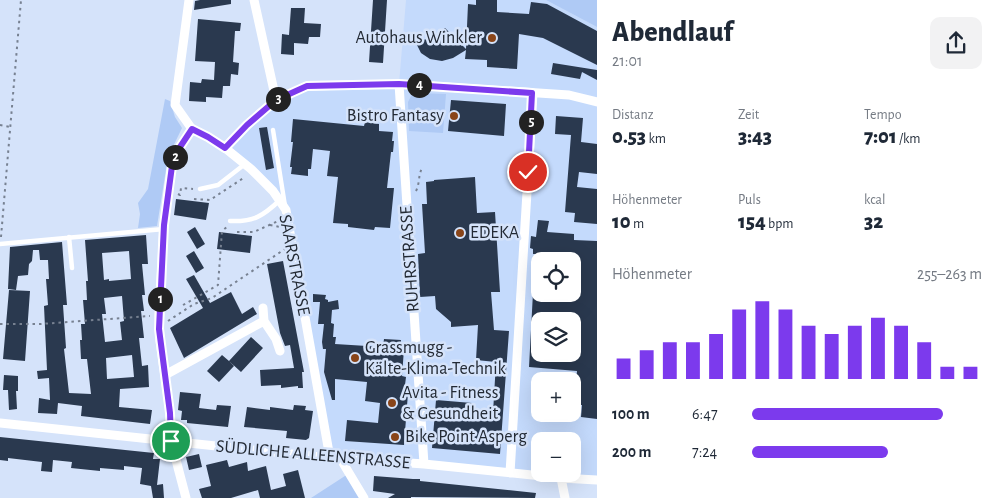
<!DOCTYPE html>
<html lang="de">
<head>
<meta charset="utf-8">
<style>
	body { margin:0; font-family:"Alegreya Sans",sans-serif; background:#f2f2f3; color:#1f2937; height:100vh; display:flex; flex-direction:column; font-size:19px; white-space:nowrap }
	* { box-sizing:border-box; margin:0 }
	p { font-size:16px; color:#747a83 }
	.icon { flex:none; width:28px; height:28px; fill:none; stroke:currentColor; stroke-width:2; stroke-linecap:round; stroke-linejoin:round }
	.map { position:relative; flex:1; overflow:hidden }
	.side { display:flex; flex-direction:column; background:#fff; width:400px }
	.side>* { flex:none }
	.fabs { position:absolute; left:531px; top:252px; display:grid; gap:10px }
	.fabs a { display:grid; place-items:center; width:50px; height:50px; border-radius:10px; background:#fff; box-shadow:0 5px 20px #0002; font-size:25px }
	.pin { position:absolute; display:grid; place-items:center; width:42px; height:42px; color:#fff; margin:-21px; border:2px solid #fff; border-radius:50%; box-shadow:0 1px 5px #0007 }
	.km { position:absolute; width:25px; height:25px; margin:-12px; border-radius:50%; background:#222; color:#fff; font-size:14px; line-height:25px; text-align:center }
	.round { display:grid; place-items:center; flex:none; width:52px; height:52px; border-radius:10px; background:#f2f2f3 }
	.summary { display:flex; align-items:center; justify-content:space-between; height:85px; padding:0 15px }
	h1 { font-size:28px; font-weight:800; line-height:38px }
	.metrics { display:grid; grid-template-columns:repeat(3,1fr); gap:8px; height:85px; padding:5px 15px }
	.metrics div { display:grid; align-content:center }
	.metrics b { font-size:21px; font-weight:800 }
	.metrics small { font-size:14px; font-weight:400 }
	.metrics p { font-size:14px }
	.chart { height:140px; padding:10px 15px }
	.chart p { display:flex; justify-content:space-between }
	.chart svg { width:100%; height:90px; margin-top:5px; stroke:#7c3aed; stroke-width:6 }
	ul { padding:0 15px; list-style:none; font-size:16px }
	li { display:grid; grid-template-columns:80px 60px 1fr; align-items:center; height:38px }
	li i { height:12px; border-radius:6px; background:#7c3aed }
	main { display:flex; flex:1; min-height:0 }
	.map>svg:first-child { display:block }
	.built { fill:#c4dafc; fill-rule:evenodd }
	.green { fill:#afcaf5 }
	.building { fill:#2a394f; fill-rule:evenodd }
	.lines { fill:none; stroke-linecap:round; stroke-linejoin:round }
	.path { stroke:#778191; stroke-width:2; stroke-dasharray:2.5 4; stroke-linecap:butt }
	.service { stroke:#fff; stroke-width:4.5 }
	.minor { stroke:#fff; stroke-width:9 }
	.tertiary { stroke:#fff; stroke-width:10 }
	.route-casing { stroke:#fff; stroke-width:10 }
	.route { stroke:#7c3aed; stroke-width:6 }
	.poi-dot { fill:#894519; stroke:#d5e3fa; stroke-width:2 }
	.labels { text-anchor:middle; dominant-baseline:central; stroke-width:5; stroke-linejoin:round; paint-order:stroke }
	.poi-label { font-size:18px; fill:#232a34; stroke:#d5e3fa; text-anchor:start }
	.street-label { font-size:18px; fill:#232a34; stroke:#d5e3fa }
</style>
</head>
<body>
<main>
<div class="map">
<svg width="597" height="498" viewBox="0 0 597 498">
	<rect width="100%" height="100%" fill="#d5e3fa"/>
	<path class="built" d="M406,0H546L597,27V480L330,458L286,210L225,148L276,100L307,86L399,84ZM540,261H572V294H540ZM540,321H572V354H540ZM540,381H572V414H540ZM540,441H572V474H540Z"/>
	<path class="green" d="M546,0H597V27Z
		M417,93L446,94L443,133L409,131L408,102L412,94Z
		M165,99L170,101L175,117L182,128L168,157L157,226L138,228L140,214L138,203L148,189Z
		M348,474L364,498H311Z"/>
	<path class="building" d="M200,0H231V4L194,10L195,1Z
		M373,0H387L383,63L369,62Z
		M476,0H497V12L529,14L531,2L547,4L597,31V65L543,38L519,34L517,69L487,67V60L465,59L466,50L453,58L442,61L430,59L421,53L415,41L435,38L445,28L466,49L468,4L476,5Z
		M291,8H305L304,23L321,24L320,37H309L308,44L294,43V55L281,54L282,34L289,35Z
		M198,19L241,23L240,31H235L233,62L239,63L238,75L231,74L230,86H223L222,98L206,97V102L189,101L190,82L201,83L202,79L214,80L215,62L195,61Z
		M553,63L597,70V80L582,72L580,79L551,74Z
		M451,100L506,104L504,136L448,131Z
		M556,116L583,118L581,142L597,144V174L579,172L577,187L597,189V224L574,222L575,213L565,212L571,135L555,134Z
		M293,119L364,126L365,122L379,124V131L393,132L392,141H394L393,152H391L387,188H394L390,228L375,227L374,230L348,227V224L333,223L338,177L327,176L330,151L313,149L311,169H308V176L291,174L292,167H290L293,142H291Z
		M267,127L274,168L266,170L259,128Z
		M475,177L477,213L495,212L500,292H491L494,330L509,331L500,454L432,448L436,400L472,403L471,411L493,413L496,362L476,360L478,325L451,327V322L436,309L435,296L420,297L418,254L425,253L422,204H427L426,182L434,181V180Z
		M176,199L209,203L206,220L174,215Z
		M538,220L549,221L547,232L574,234V240L597,241V419L581,417L582,405H574L577,371L529,367L534,274H540V294H572V261H536V254H533V249L530,248L531,236L536,237ZM540,321H572V354H540Z
		M195,227L205,244L197,249L187,232Z
		M219,232L252,236L250,253L217,249Z
		M146,235L148,264H142L145,295H142L144,311H141L144,338H139L142,366L148,365L149,387L120,389L119,407L152,410L150,424L81,416L82,406L58,403L57,414L38,413L39,398L50,400L49,378L38,379L37,371L47,370L44,306L48,305L46,279H49L48,260H40L39,250H33L32,261L29,264L28,275L18,276L16,290L8,289L10,247L62,242L67,305H63L66,348L64,349L69,393L91,394L87,359H81L80,340H82L81,324H85L83,300H87L86,281H88L85,240ZM129,251L131,279L109,281V279L104,280L102,253ZM122,296L124,321L120,322L122,340L105,342L102,314H106L104,298ZM132,355L134,377L107,379L106,358Z
		M194,251L204,268L196,273L186,256Z
		M283,261L304,372H302L303,388H298V386L281,388V385L261,386L260,370L294,368L290,345L285,346L280,333L267,264Z
		M194,275L210,303L231,292L242,314L253,307L257,314L184,358L170,328L203,308L186,279Z
		M9,290L30,291L25,361L3,359Z
		M313,294L326,295L325,299L328,300V302L338,300L339,309L332,310L331,323L334,324L333,337H336L335,344L383,347L384,339L401,340L400,349H404L402,376L406,377L404,393H408L404,445L345,441L347,420L378,423L380,403L365,401L367,382L335,379V400H332L324,372L326,349H323L322,342L324,324H318L320,302H313Z
		M251,337L263,348L241,372L229,361L234,366L219,382L207,371L222,355L229,361Z
		M4,375L18,376V391H16L17,409L9,410L8,390H3Z
		M180,392L201,394L199,408L216,410L217,405L231,406L228,427L187,423V420H181L182,411L178,410Z
		M294,405L306,406L305,410L313,411L309,438L306,440L286,438L287,431L244,427L247,407L270,410V407L293,410Z
		M0,437L154,453L153,459H160L157,485L163,484L164,498H153L151,486L140,484L142,468L124,466V470L100,468V471L71,468L72,462L53,460L52,472L41,471L42,462L8,458V461L0,460Z
		M199,454L202,467L189,470L186,457Z
		M227,460L229,467L247,462L248,471L266,466L271,490L286,486L283,474L298,470L305,498H260L258,490L231,498H202L199,489L211,486L206,465Z
		M374,476L413,479H420V481L536,493L535,498L411,497V498H388L395,494L373,491Z"/>
	<g class="lines">
		<path class="path" d="M0,125L10,127
			M416,191C420,183 418,176 422,168
			M178,194L180,195L181,188L193,189
			M194,199L210,200L245,177
			M270,225L280,227
			M237,232H254L278,221
			M1,237L21,0
			M183,305L218,285L222,231L228,226
			M168,321L194,304L212,298L285,249
			M0,324H40L150,316"/>
		<path class="service" d="M273,130L285,206
			M200,189L218,185L245,164
			M230,221C254,222 263,216 280,200
			M69,237L72,268
			M0,244L164,229"/>
		<path class="minor" d="M254,0L276,100
			M399,84L424,464
			M225,148L247,125L276,100L307,86L399,84L569,95L597,102
			M263,308L264,321
			M165,375L264,321L276,339L280,351
			M0,423L330,458L286,210L273,191L251,169L225,148L208,137L192,129L175,105L189,0
			M340,458L424,464L561,478L597,480
			M340,458L364,498
			M510,473L533,93
			M561,478L565,498
			M186,498L171,441L170,413L160,341L159,315L164,225L172,165L180,147L192,129"/>
		<path class="tertiary" d="M330,458H340"/>
	</g>
	<g class="lines">
		<defs>
			<path id="route" d="M171,441L170,413L159,329L164,225L172,166L180,147L192,129L208,137L225,148L247,125L276,100L307,86L399,84L532,93L528,172"/>
		</defs>
		<use href="#route" class="route-casing"/>
		<use href="#route" class="route"/>
	</g>
	<g class="poi-dot">
		<circle cx="492" cy="38" r="5"/>
		<circle cx="454" cy="116" r="5"/>
		<circle cx="460" cy="233" r="5"/>
		<circle cx="355" cy="358" r="5"/>
		<circle cx="392" cy="403" r="5"/>
		<circle cx="395" cy="437" r="5"/>
	</g>
	<g class="labels">
		<g class="poi-label">
			<text x="482" y="38" text-anchor="end">Autohaus Winkler</text>
			<text x="444" y="116" text-anchor="end">Bistro Fantasy</text>
			<text x="470" y="233">EDEKA</text>
			<text x="365" y="348">Grassmugg -<tspan x="365" dy="21">Kälte-Klima-Technik</tspan></text>
			<text x="402" y="393">Avita - Fitness<tspan x="402" dy="21">&amp; Gesundheit</tspan></text>
			<text x="405" y="437">Bike Point Asperg</text>
		</g>
		<g class="street-label">
			<text transform="translate(410 259) rotate(-94)">RUHRSTRASSE</text>
			<text transform="translate(294 265) rotate(79)">SAARSTRASSE</text>
			<text transform="translate(313 455) rotate(5)">SÜDLICHE ALLEENSTRASSE</text>
		</g>
	</g>
</svg>
<div class="fabs">
<a><svg class="icon" aria-label="locate" viewBox="0 0 24 24"><circle cx="12" cy="12" r="6"/><path d="M12 2v4M12 18v4M2 12h4M18 12h4"/></svg></a>
<a><svg class="icon" aria-label="layers" viewBox="0 0 24 24"><path d="M12 4l9 5-9 5-9-5zM3 14l9 5 9-5"/></svg></a>
<a>+</a>
<a>−</a>
</div>
<div class="pin" style="left:171px;top:441px;background:#1e9e55"><svg class="icon" aria-label="arrive" viewBox="0 0 24 24"><path d="M6 21V4h12l-3 4 3 4H6"/></svg></div>
<div class="pin" style="left:528px;top:172px;background:#d93025"><svg class="icon" aria-label="check" viewBox="0 0 24 24"><path d="M5 12l5 5 9-10"/></svg></div>
<b class="km" style="left:160px;top:299px">1</b>
<b class="km" style="left:175px;top:157px">2</b>
<b class="km" style="left:278px;top:99px">3</b>
<b class="km" style="left:419px;top:85px">4</b>
<b class="km" style="left:531px;top:122px">5</b>
</div>
<section class="side">
<div class="summary"><div><h1>Abendlauf</h1><p>21:01</p></div><a class="round"><svg class="icon" aria-label="share" viewBox="0 0 24 24"><path d="M12 15V3M7 8l5-5 5 5M5 13v7h14v-7"/></svg></a></div>
<div class="metrics">
<div><p>Distanz</p><b>0.53<small> km</small></b></div>
<div><p>Zeit</p><b>3:43</b></div>
<div><p>Tempo</p><b>7:01<small> /km</small></b></div>
</div>
<div class="metrics">
<div><p>Höhenmeter</p><b>10<small> m</small></b></div>
<div><p>Puls</p><b>154<small> bpm</small></b></div>
<div><p>kcal</p><b>32</b></div>
</div>
<div class="chart"><p><span>Höhenmeter</span>255–263 m</p>
<svg viewBox="0 0 160 44" preserveAspectRatio="none"><path d="M5 44V34M15 44V30M25 44V26M35 44V26M45 44V22M55 44V10M65 44V6M75 44V10M85 44V18M95 44V22M105 44V18M115 44V14M125 44V18M135 44V26M145 44V38M155 44V38"/></svg>
</div>
<ul>
<li><b>100 m</b>6:47<i style="width:83%"></i></li>
<li><b>200 m</b>7:24<i style="width:59%"></i></li>
</ul>
</section>
</main>
</body>
</html>
